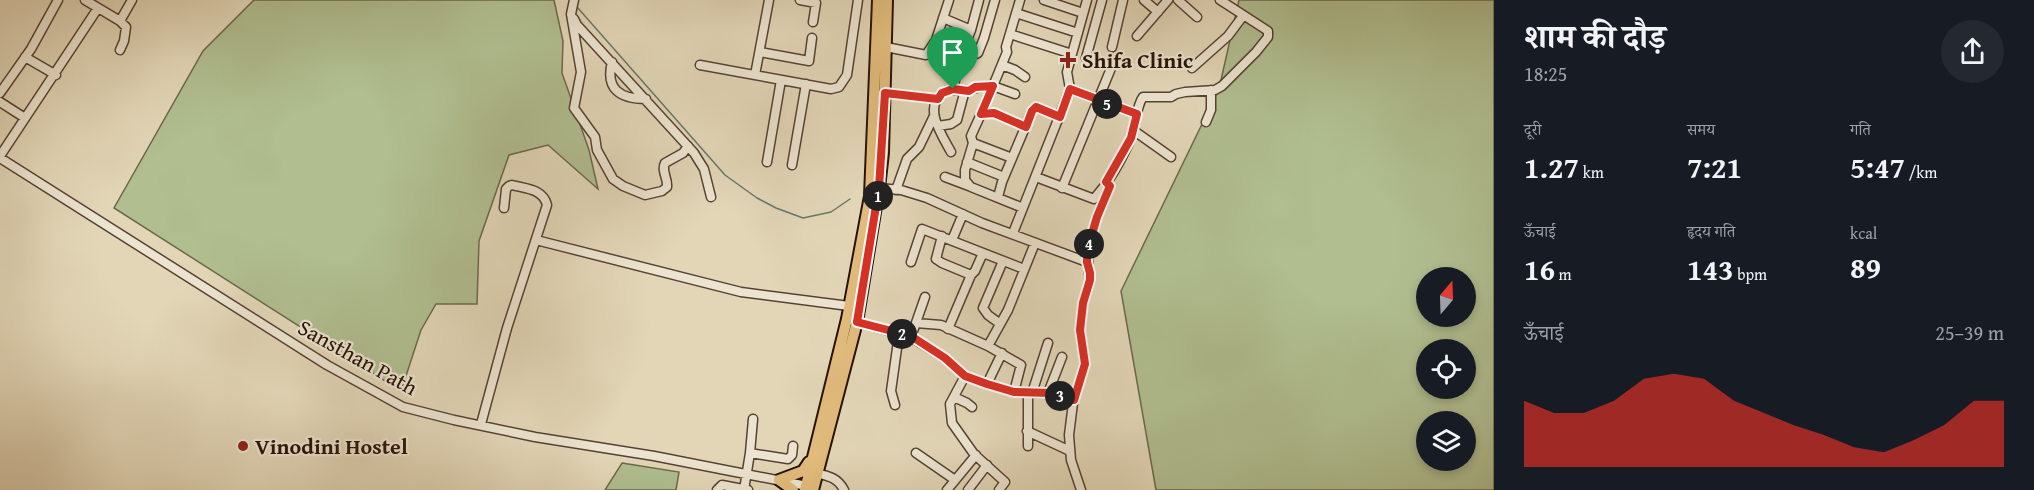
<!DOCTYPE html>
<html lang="hi">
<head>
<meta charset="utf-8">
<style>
	body { margin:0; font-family:"Gentium Book Plus","Noto Serif Devanagari",serif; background:#242831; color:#f1f3f6; height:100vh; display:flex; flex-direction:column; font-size:22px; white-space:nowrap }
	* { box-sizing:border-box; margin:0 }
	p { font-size:20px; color:#9ea1a6 }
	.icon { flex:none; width:33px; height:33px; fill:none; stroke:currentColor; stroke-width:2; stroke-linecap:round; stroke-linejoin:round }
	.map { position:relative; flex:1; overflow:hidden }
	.details { display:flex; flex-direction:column; background:#171b24; width:540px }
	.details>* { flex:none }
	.needle { width:39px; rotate:19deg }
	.fabs { position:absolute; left:1416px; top:267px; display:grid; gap:12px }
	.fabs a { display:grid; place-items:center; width:60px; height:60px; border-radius:50%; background:#171b24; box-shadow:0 3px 9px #0003; font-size:30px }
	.pin { position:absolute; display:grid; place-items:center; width:51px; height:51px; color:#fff; margin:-62px -26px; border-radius:50% 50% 50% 0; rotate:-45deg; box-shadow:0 0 6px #0007 }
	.pin .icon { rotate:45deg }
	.km { position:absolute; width:30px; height:30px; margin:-15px; border-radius:50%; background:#222; color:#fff; font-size:16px; line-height:30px; text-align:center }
	.round { display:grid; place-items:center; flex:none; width:63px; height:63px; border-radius:32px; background:#242831 }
	.summary { display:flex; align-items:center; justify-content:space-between; height:102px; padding:0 30px }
	h1 { font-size:33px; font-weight:700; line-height:45px }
	.metrics { display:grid; grid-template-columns:repeat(3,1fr); gap:9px; height:102px; padding:6px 30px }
	.metrics div { display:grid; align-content:center }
	.metrics b { font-size:30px; font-weight:700 }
	.metrics small { font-size:16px; font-weight:400 }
	.metrics p { font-size:16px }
	.chart { height:168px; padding:12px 30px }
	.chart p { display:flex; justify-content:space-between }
	.chart svg { width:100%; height:108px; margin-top:6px; fill:#d93025; opacity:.7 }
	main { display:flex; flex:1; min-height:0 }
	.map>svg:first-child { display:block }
	.green { fill:#b0be90; stroke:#6c684c; stroke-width:1.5; fill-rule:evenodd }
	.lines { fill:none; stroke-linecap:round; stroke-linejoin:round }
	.stream { stroke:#69766b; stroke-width:1.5 }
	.minor-casing { stroke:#564233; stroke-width:11 }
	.major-casing { stroke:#281107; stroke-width:14 }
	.minor { stroke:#ece4d0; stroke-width:8 }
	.major { stroke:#e1bb7c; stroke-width:10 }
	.route-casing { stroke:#fff; stroke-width:12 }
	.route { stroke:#d93025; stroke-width:8 }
	.poi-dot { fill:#8f2418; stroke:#ece4d0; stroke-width:2 }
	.labels { text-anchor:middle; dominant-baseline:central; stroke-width:4.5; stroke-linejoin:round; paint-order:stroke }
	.poi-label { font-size:22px; font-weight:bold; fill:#281107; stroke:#ece4d0; text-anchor:start }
	.street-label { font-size:22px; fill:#281107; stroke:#ece4d0 }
</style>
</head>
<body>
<main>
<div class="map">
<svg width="1494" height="490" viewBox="0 0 1494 490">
	<rect width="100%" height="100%" fill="#e2d6b7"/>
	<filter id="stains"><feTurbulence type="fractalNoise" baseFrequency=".00333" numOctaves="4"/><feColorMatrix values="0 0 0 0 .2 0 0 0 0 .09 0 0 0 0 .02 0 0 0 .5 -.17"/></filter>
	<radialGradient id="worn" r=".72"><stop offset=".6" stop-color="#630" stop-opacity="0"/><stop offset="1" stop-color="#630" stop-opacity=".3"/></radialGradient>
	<path class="green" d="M254,0H554L563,41L562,73L589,150L598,189L548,145L509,155L479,241L477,304H436L421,330L401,391L114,208L203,51Z
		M1239,0H1494V490H1156L1121,291L1219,89ZM1426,278H1466V316H1426ZM1426,350H1466V388H1426ZM1426,422H1466V460H1426Z
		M622,463L679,472L676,490H605Z"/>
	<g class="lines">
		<path class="stream" d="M577,7L725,175L757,198L776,208L803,218L831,212L850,199"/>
		<defs>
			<path id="minor" d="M85,0L120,21L126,27L124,41L120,50
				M574,0L571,14L581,72L574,108L595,137L597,150L613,179L623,186L645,195L662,191L667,187C668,178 661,171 665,163L683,153L688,146
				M800,0L816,3L813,22
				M949,0L936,40L943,47L961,55
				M1044,0L1083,13
				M1144,0L1158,12
				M1178,0L1197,17
				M1016,13L1078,33
				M943,18L971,30
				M574,19L577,25L694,153L704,169L711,197
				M120,21L132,0
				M1010,34L1072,54
				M1137,36L1168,0
				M886,47L926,55L936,40
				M1112,47L1123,0
				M760,52L809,61L812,38
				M25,57L56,75
				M1086,58L1102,0
				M961,61L978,53L984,38L995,0
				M612,62C605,89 620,99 646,99
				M700,65L831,89L839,87L847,75L858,0
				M1002,65L1015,70L1025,77
				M1192,68L1228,36L1243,16
				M755,75L769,0
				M953,89L961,55L971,30L979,0
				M1070,89L1137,114
				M0,93L31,49L58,0
				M885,93L938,99
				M0,102L25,118
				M981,114L993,86L1015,94
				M1206,122L1211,110V90
				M938,126L951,124L957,120L965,90
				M1133,130L1171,157
				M973,143L971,136L981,114L994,113L1026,127
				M951,152C943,137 922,107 943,93C952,86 962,93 970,90C978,87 984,86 993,86L1007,52L1006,47L1020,0
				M0,156L98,8
				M0,158L327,365L403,407L454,420L535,437L654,456L812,487
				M1012,158L973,143L965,170V180L971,187L1023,208
				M767,162L781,80
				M967,162L1004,177
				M792,165L806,84
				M945,177L969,186
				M1036,177L1094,199C1109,182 1122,159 1131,138C1136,126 1136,106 1143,97H1171L1176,94L1185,92L1215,90L1222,86L1256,52L1268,37V31L1220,0
				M879,188L901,190L927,198L982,223L1087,262
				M1062,188L1116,56
				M896,190L907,159L919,147L934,116
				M998,197L1002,182L1032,111L1036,107L1060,117
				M1013,233L1070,89L1067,72L1087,0
				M942,236L936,259L942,263L971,275L975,271L983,253
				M536,240L741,292L849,306
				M952,240L963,214
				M911,262L922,229L1024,269
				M857,322L911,337L945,358L965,376L987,384L1014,392L1051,393L1074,400
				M916,323L941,325L988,346L1021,365L1014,392
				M999,323L988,315L983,308L1003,261
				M948,329L971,275
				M911,337L925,297
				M988,346L1008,310L1035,243
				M965,376L950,404L952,423L974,454L1005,482L999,490
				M987,384L1002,353
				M1032,393L1048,343
				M1048,393L1062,357
				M954,397L967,403L972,407
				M895,405L891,391L899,334
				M481,424L507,328L547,205C543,189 527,189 512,185L509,186L506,189L504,208
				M1027,431L1070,451
				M1028,446V393
				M750,453L788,459L792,455L793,446
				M916,453L955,480
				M816,473C829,476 838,478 844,490
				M717,490L722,485L748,490
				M744,490L750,453L753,419
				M947,490L976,455
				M968,490L987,465
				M1081,490L1071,460L1069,435L1073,403L1085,364L1080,330L1083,303L1090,281L1087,251L1097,217L1110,186L1106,182"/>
			<path id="major" d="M779,480L803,471L809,462
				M779,480L793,490
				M805,490L847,319L870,196L878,0
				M813,490L857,322L879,188L883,153L887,0"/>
		</defs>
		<use href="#minor" class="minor-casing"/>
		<use href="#major" class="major-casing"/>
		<use href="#minor" class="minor"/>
		<use href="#major" class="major"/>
	</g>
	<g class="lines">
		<defs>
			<path id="route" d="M993,86L981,114L994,113L1026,127L1032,111L1036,107L1060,117L1070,89L1137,114L1131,138L1106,182L1110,186L1097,217L1087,251V262L1090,273V280L1083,303L1080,330L1085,364L1074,400L1051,393L1014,392L987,384L965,376L945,358L911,336L857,322L879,188L885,93L938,99L942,93L953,89L969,91L975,87Z"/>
		</defs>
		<use href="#route" class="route-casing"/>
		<use href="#route" class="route"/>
	</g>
	<g class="poi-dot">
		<path d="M1065 51h6v6h6v6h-6v6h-6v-6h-6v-6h6z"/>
		<circle cx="243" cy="446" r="6"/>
	</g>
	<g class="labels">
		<g class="poi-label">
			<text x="1082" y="60">Shifa Clinic</text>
			<text x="255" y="446">Vinodini Hostel</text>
		</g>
		<g class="street-label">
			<text transform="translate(358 357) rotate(29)">Sansthan Path</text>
		</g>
	</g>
	<rect width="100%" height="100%" filter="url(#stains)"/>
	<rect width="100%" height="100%" fill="url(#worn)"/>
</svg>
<div class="fabs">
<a><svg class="needle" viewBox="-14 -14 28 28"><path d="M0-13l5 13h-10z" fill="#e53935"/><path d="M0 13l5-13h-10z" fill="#9ea1a6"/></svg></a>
<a><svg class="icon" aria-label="locate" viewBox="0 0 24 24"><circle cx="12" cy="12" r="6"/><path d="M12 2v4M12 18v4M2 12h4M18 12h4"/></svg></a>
<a><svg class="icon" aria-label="layers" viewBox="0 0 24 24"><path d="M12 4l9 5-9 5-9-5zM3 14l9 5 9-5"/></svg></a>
</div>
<div class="pin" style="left:953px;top:89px;background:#1e9e55"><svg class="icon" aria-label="arrive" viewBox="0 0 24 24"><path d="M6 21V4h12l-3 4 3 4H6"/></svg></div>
<b class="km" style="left:878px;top:196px">1</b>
<b class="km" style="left:902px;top:334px">2</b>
<b class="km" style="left:1060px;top:396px">3</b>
<b class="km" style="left:1089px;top:244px">4</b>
<b class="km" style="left:1107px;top:104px">5</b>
</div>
<section class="details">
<div class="summary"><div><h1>शाम की दौड़</h1><p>18:25</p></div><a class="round"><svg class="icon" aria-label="share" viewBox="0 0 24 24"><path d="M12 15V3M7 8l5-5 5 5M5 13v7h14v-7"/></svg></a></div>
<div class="metrics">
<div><p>दूरी</p><b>1.27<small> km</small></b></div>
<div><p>समय</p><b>7:21</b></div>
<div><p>गति</p><b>5:47<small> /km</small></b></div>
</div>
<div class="metrics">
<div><p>ऊँचाई</p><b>16<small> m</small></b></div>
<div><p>हृदय गति</p><b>143<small> bpm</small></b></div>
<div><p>kcal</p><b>89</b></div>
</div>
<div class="chart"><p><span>ऊँचाई</span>25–39 m</p>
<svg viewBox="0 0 160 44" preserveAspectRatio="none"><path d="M0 44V17L10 22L20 22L30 17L40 8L50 6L60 8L70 17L80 22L90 27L100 31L110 36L120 38L130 33L140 27L150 17L160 17V44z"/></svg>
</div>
</section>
</main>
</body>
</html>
